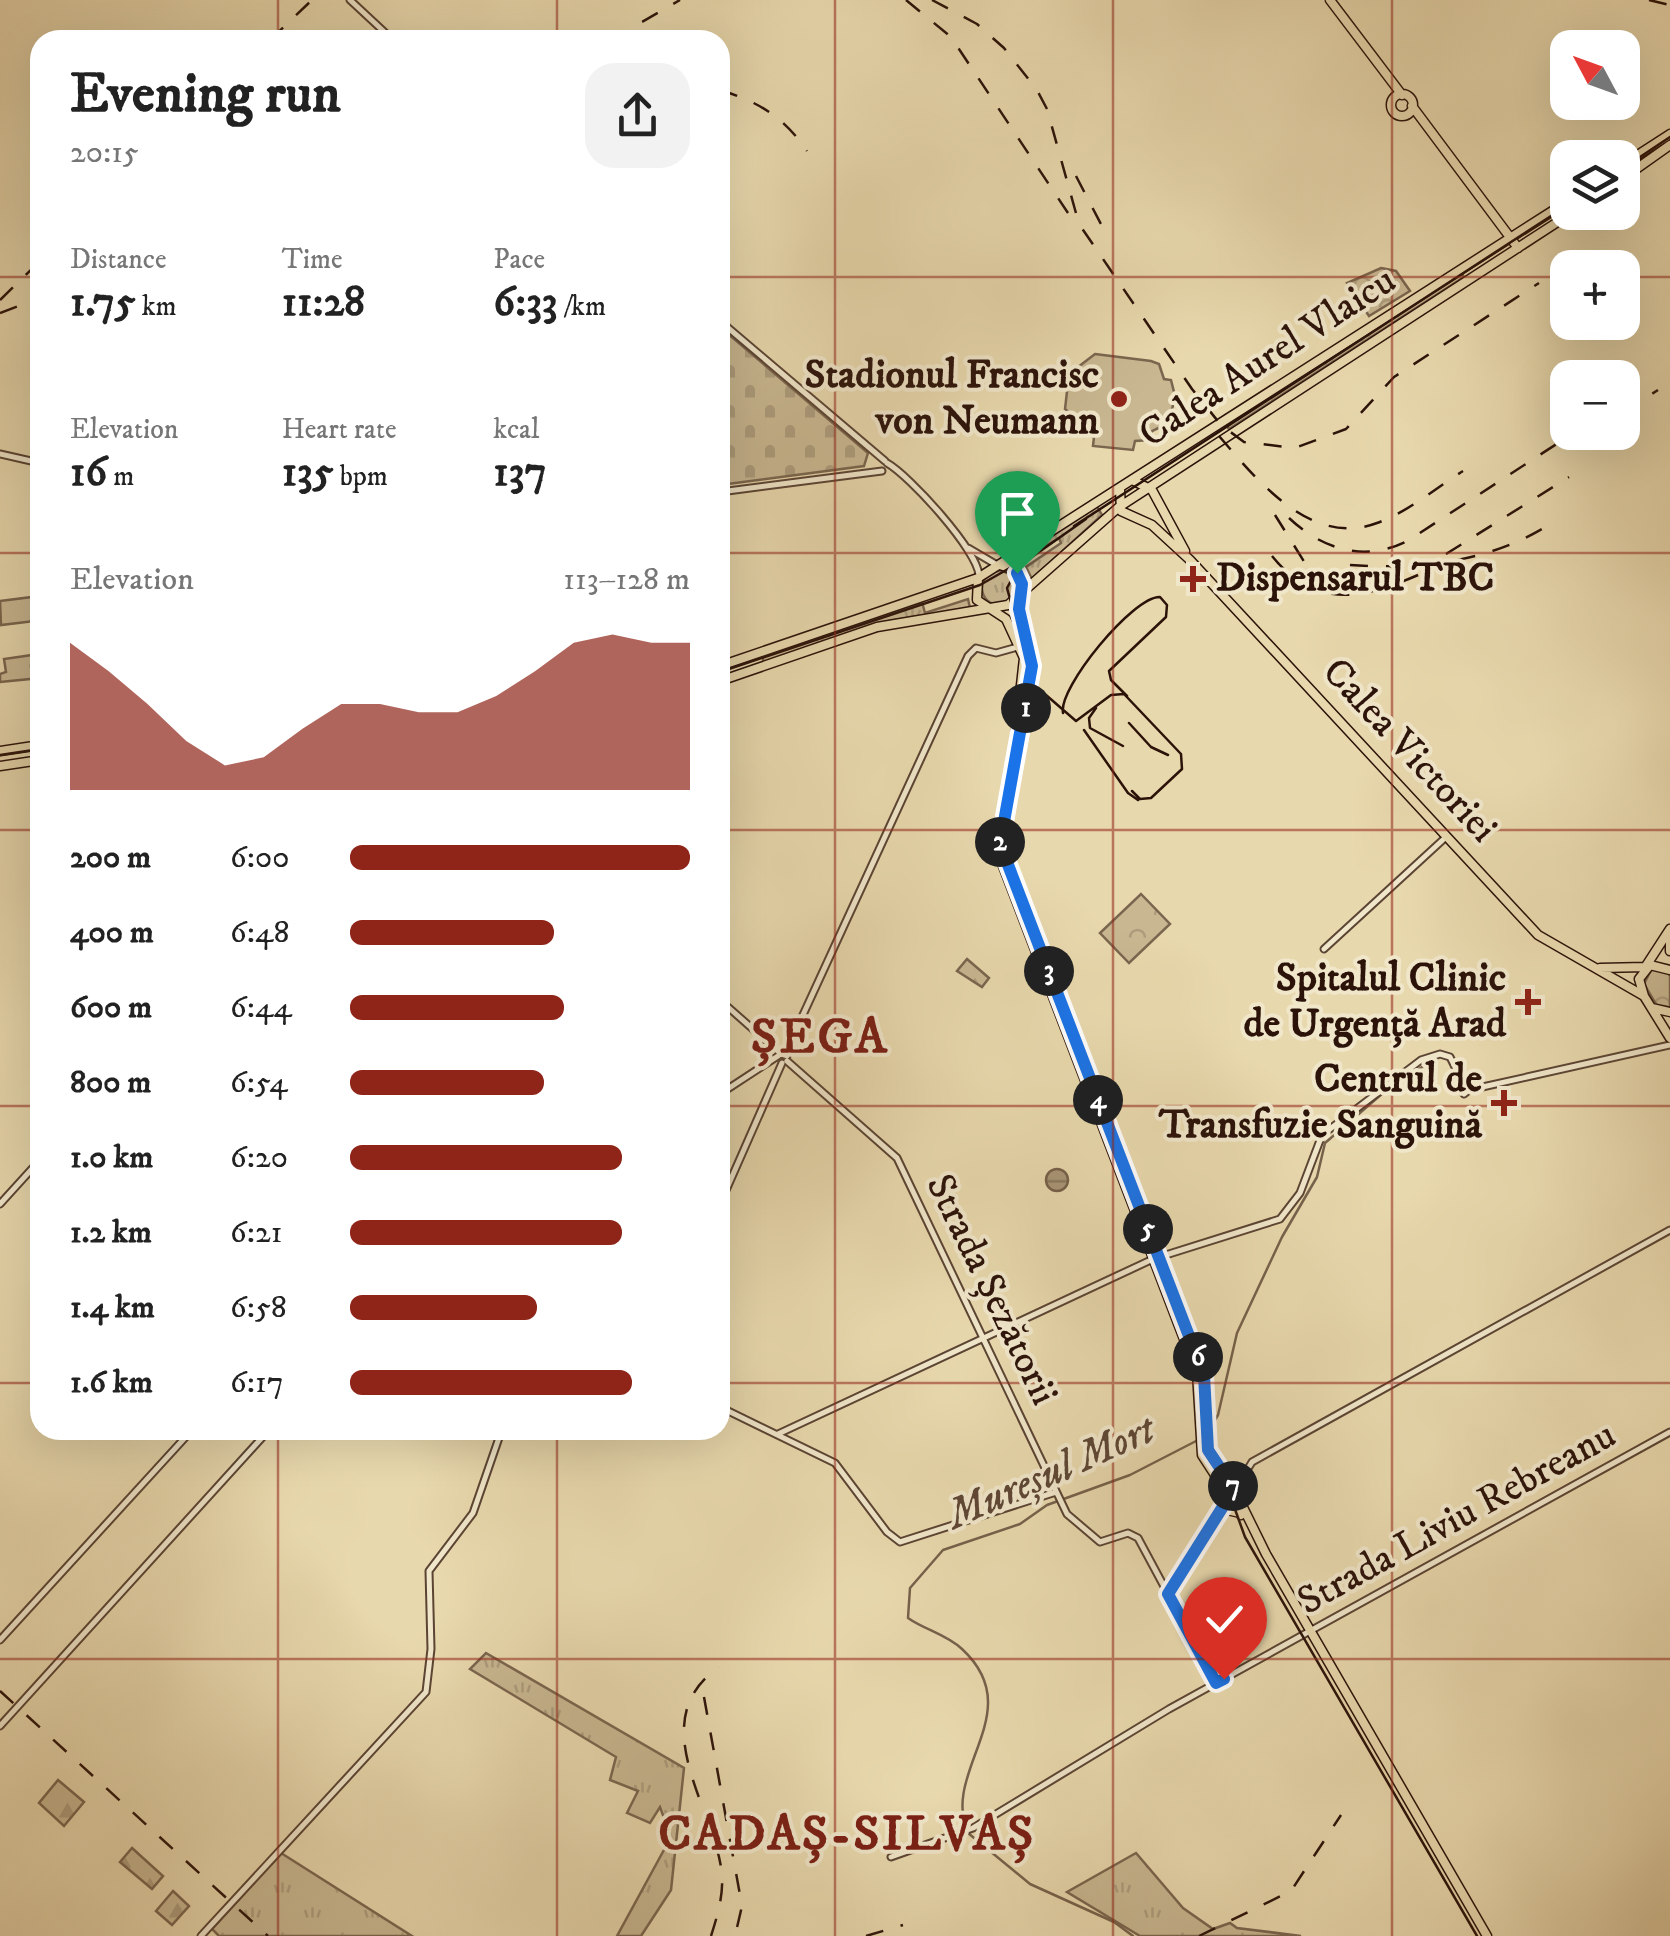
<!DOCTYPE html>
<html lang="en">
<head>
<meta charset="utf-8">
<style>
	body { margin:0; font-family:"IM FELL DW Pica",serif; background:#f2f2f2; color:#222; height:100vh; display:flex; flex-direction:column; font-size:38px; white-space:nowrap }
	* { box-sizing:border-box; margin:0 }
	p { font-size:32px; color:#767676 }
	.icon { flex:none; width:55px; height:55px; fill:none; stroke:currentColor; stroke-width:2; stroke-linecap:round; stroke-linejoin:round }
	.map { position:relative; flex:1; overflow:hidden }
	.panel { position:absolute; left:30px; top:30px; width:700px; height:1410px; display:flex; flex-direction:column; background:#fff; border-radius:30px; box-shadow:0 10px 40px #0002 }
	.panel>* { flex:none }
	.needle { width:65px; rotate:311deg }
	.tools { position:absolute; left:1550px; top:30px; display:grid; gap:20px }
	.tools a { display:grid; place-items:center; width:90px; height:90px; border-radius:20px; background:#fff; box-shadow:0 10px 40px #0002; font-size:50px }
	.pin { position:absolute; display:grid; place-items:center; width:85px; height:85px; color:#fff; margin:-102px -42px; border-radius:50% 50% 50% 0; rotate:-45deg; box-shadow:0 0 10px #0007 }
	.pin .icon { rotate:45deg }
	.km { position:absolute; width:50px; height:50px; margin:-25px; border-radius:50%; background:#222; color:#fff; font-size:28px; line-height:50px; text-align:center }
	.round { display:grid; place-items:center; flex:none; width:105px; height:105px; border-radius:30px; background:#f2f2f2 }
	.head { display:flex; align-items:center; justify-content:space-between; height:170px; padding:0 40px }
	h1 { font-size:55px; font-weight:800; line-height:75px }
	.metrics { display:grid; grid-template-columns:repeat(3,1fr); gap:15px; height:170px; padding:10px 40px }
	.metrics div { display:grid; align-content:center }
	.metrics b { font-size:42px; font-weight:800 }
	.metrics small { font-size:28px; font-weight:400 }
	.metrics p { font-size:28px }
	.chart { height:280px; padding:20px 40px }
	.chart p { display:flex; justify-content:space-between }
	.chart svg { width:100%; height:180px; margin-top:10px; fill:#8f2418; opacity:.7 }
	ul { padding:0 40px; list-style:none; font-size:32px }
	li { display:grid; grid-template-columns:160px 120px 1fr; align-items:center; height:75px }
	li i { height:25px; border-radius:12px; background:#8f2418 }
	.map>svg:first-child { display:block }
	.grass { fill:url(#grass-tufts); stroke:#7a654e; stroke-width:2.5 }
	.forest { fill:url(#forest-firs); stroke:#7a654e; stroke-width:2.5 }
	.cemetery { fill:url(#cemetery-stones); stroke:#7a654e; stroke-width:2.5 }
	.park { fill:url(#park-crowns); stroke:#7a654e; stroke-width:2.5 }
	.garden { fill:#c8b791; stroke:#7a654e; stroke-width:2.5 }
	.water { fill:url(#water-rules); stroke:#76614b; stroke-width:2.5 }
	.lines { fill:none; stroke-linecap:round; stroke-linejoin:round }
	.stream { stroke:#76614b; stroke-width:2.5 }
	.minor-casing { stroke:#5b4433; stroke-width:9 }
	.major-casing { stroke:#2c130a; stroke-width:11 }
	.minor { stroke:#f0e6ca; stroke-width:5 }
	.major { stroke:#e8d8ad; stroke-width:8 }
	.tram { stroke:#2c130a; stroke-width:2.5 }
	.rail { stroke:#2c130a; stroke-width:2.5; stroke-dasharray:18 18; stroke-linecap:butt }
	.route-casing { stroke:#fff; stroke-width:20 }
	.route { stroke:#1a73e8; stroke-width:12 }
	.grid { fill:none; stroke:#8f2418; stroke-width:2.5; stroke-opacity:0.55 }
	.poi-dot { fill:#8f2418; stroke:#f0e6ca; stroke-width:4 }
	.labels { text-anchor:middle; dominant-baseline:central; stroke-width:8; stroke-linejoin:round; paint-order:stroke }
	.street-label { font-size:40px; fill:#2c130a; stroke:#f0e6ca }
	.poi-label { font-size:40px; font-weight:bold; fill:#2c130a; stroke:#f0e6ca; text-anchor:end }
	.water-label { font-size:42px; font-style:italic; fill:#5e4735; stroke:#f0e6ca }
	.district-label { font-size:50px; font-weight:bold; letter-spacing:2.5px; fill:#7a1f14; stroke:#f0e6ca }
</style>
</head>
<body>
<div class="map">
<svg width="1670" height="1936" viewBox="0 0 1670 1936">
	<defs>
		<pattern id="grass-tufts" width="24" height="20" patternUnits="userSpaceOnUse" patternTransform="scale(2.5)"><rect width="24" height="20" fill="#c8b791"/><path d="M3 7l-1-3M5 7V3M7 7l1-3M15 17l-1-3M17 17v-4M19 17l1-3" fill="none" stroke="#ac9c7c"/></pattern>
		<pattern id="forest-firs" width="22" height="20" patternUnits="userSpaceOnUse" patternTransform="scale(2.5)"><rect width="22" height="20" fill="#c8b791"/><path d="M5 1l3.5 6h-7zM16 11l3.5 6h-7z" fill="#ac9c7c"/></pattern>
		<pattern id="cemetery-stones" width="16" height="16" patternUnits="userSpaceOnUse" patternTransform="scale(2.5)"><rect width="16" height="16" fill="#c8b791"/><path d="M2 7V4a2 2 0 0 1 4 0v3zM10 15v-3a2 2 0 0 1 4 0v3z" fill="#ac9c7c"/></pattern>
		<pattern id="park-crowns" width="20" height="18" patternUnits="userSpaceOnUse" patternTransform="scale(2.5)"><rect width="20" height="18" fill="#c8b791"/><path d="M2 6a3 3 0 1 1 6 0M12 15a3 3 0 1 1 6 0" fill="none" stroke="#ac9c7c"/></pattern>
		<pattern id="water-rules" width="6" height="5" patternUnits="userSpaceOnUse" patternTransform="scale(2.5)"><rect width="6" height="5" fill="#a89576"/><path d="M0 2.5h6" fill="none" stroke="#89785f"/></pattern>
	</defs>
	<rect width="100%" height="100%" fill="#e8d8ad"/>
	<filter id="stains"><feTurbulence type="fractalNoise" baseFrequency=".002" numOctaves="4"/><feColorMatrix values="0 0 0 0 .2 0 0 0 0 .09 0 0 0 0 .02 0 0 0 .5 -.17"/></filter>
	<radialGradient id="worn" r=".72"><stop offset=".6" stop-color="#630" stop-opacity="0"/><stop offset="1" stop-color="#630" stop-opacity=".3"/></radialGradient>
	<path class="grass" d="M1461,272L1464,277L1229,429L1226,425Z
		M1097,506L1102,515L1032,579L1026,567L1061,543L1059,538L1021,561L1019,558Z
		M982 588a17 17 0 1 1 34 0a17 17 0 1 1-34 0Z
		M968,599L970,608L889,621L764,662L762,657L922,602L925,613Z
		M486,1653L684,1768L671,1890L641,1936H617L671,1837L660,1807L650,1823L627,1813L638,1791L610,1780L616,1757L470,1669Z
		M281,1853L412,1936H219L212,1929Z
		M1136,1853L1183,1908L1213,1929L1230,1923L1237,1928L1301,1936H1140L1067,1892Z"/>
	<path class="forest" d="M967,959L989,978L982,987L957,971Z
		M58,1780L84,1802L64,1826L39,1803Z
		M132,1848L163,1876L152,1889L120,1862Z
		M173,1891L189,1906L172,1925L156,1911Z"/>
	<path class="cemetery" d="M720,327L868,453L864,466L720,485Z"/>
	<path class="park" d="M1381,268L1396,271L1410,291L1369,316L1347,283Z
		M32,597L35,621L1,625L0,601Z
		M39,654L40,678L0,682V674L6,672L4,659Z
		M1141,894L1170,924L1129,963L1100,933Z
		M1652,968L1666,970L1670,976V1009L1657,1006L1644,984Z"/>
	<path class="garden" d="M1095,354L1151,361L1159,364L1164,379L1171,380L1175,396L1169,423L1152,431L1150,440L1135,441L1133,450L1093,446L1094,437L1079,430L1081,422L1065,409L1069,374Z"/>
	<path class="water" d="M1046 1180a11 11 0 1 1 22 0a11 11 0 1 1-22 0Z"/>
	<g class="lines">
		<path class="stream" d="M1209,1430L1218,1415L1237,1333L1282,1237L1317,1177L1325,1143L1383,1093L1428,1063
			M1133,1936L1114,1922L1030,1884L968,1833C940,1770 1030,1712 962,1649C946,1634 925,1630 908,1618L910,1588L943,1550L1020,1524L1047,1505L1130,1475L1200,1439"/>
		<defs>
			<path id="minor" d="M350,0L393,40
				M720,321L885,461
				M0,454L40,463
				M887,463C910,476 977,550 979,575
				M720,492L882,471
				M968,548L997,565
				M1324,949L1446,837
				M720,1000L781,1054
				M785,1054L968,656L976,648L996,653L1021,646
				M787,1061L897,1158L1067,1514L1100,1542L1128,1533L1138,1538L1216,1683
				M1464,1085L1469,1090L1464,1094L1460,1089Z
				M1469,1090L1670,1045
				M720,1094L781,1054L787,1056
				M0,1204L40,1160
				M720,1204L782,1063
				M720,1407L835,1463L887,1532L900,1542L1056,1492
				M479,1430L500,1432
				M778,1434L1153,1259L1280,1219L1300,1193L1322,1135L1421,1060L1440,1054L1450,1057L1464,1085
				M1168,1592L1177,1586L1252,1462L1670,1230
				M0,1640L192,1430
				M0,1726L269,1430
				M891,1857L973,1828L1169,1709L1670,1432
				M201,1936L426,1692L431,1649L429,1571L473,1513L501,1432"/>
			<path id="major" d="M1330,0L1402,95
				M1391 105a11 11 0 1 1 22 0a11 11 0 1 1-22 0Z
				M1412,106L1518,248
				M1622,165L1670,134
				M1622,179L1670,145
				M1134,481L1152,490L1185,551
				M1120,489L1121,511L1152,525L1190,560L1538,935L1644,996
				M1000,565L1012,569L1021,580L1019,609L1032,662L1000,844L1203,1370L1209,1454L1234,1489L1266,1554L1487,1936
				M978,578L977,600L1006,619L1024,658L1013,757
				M720,666L978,578L1568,201
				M720,681L877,627L1008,605L1119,507L1573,212
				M0,751L40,745
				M0,766L40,760
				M1000,858L1197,1373L1202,1455L1241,1515
				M1670,932V951
				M1646,966L1670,929
				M1600,968L1645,967
				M1670,970L1650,965L1639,979L1644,996L1670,1038
				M1652,1008L1670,1012
				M1214,1521L1227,1510L1240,1513"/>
		</defs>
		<use href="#minor" class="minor-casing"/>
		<use href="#major" class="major-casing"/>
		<use href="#minor" class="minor"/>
		<use href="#major" class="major"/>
		<path class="tram" d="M1622,169L1670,137
			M1086,519L1019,566L1007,588L1028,664L1017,746L996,831L998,847L1199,1375L1204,1453L1228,1490L1245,1537L1477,1936
			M1074,526L1568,205
			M720,672L980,585L1015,565
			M1046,695L1076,721L1111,695L1124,694L1181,754L1182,769L1151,798L1140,799L1132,791
			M1096,708L1089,718L1090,728L1123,746
			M1063,713C1058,688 1133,596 1160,597L1167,605L1166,617L1109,671L1111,680L1127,696
			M1129,723L1151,747L1168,755
			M1084,730L1128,793L1138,800
			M0,755L40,749"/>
		<path class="rail" d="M906,0L951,37L1068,213
			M932,0L977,24L1004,48L1037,90L1047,109L1079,224L1192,389L1221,425L1244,442L1295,448L1346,429L1394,377L1539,283
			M1649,0L1670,5
			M270,40L312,0
			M611,40L680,0
			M720,90C759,102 784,117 807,151
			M1076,176L1104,230
			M0,300L40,261
			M0,313L40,298
			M1622,389L1646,374
			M1622,413L1658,390
			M1219,436C1257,480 1311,548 1377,523C1408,512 1436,488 1463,471
			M1275,515L1305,563
			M1289,518C1323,550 1366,563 1409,540L1575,432
			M1446,554L1569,477
			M1272,556C1321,617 1376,594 1434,568
			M1350,565C1418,570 1489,562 1547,526
			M0,1691L268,1936
			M704,1697L742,1906L735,1936
			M711,1936C718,1914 725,1891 721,1867C711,1804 644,1719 719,1667
			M866,1936L903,1925
			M1199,1936L1291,1891L1341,1815"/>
	</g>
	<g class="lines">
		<defs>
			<path id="route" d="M1017,573L1022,584L1019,609L1032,666L1000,844L1204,1375L1208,1450L1234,1489L1168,1594L1216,1683L1224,1679"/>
		</defs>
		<use href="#route" class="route-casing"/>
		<use href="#route" class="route"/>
	</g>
	<path class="grid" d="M278,0V40M557,0V40M835,0V1936M1113,0V1936M1392,0V1936M0,277H40M720,277H1568M1622,277H1670M0,553H40M720,553H1670M0,830H40M720,830H1670M0,1106H40M720,1106H1670M0,1383H40M720,1383H1670M278,1430V1936M557,1430V1936M0,1659H1670"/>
	<g class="poi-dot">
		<circle cx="1119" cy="399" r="10"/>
		<path d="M1188 564h10v10h10v10h-10v10h-10v-10h-10v-10h10z"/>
		<path d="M1523 987h10v10h10v10h-10v10h-10v-10h-10v-10h10z"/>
		<path d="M1499 1088h10v10h10v10h-10v10h-10v-10h-10v-10h10z"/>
	</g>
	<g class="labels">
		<g class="street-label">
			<text transform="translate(1268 358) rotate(-33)">Calea Aurel Vlaicu</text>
			<text transform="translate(1409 751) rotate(47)">Calea Victoriei</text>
			<text transform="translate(991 1290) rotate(64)">Strada Șezătorii</text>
			<text transform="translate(1457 1519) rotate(-29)">Strada Liviu Rebreanu</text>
		</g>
		<g class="poi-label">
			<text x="1099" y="376">Stadionul Francisc<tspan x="1099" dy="46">von Neumann</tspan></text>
			<text x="1216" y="579" text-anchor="start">Dispensarul TBC</text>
			<text x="1506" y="979">Spitalul Clinic<tspan x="1506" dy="46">de Urgență Arad</tspan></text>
			<text x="1482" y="1080">Centrul de<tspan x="1482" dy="46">Transfuzie Sanguină</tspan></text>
		</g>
		<g class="water-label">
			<text transform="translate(1051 1473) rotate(-24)">Mureșul Mort</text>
		</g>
		<g class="district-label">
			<text x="820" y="1037">ȘEGA</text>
			<text x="847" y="1834">CADAȘ-SILVAȘ</text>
		</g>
	</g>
	<rect width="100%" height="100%" filter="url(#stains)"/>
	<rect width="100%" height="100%" fill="url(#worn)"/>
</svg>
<div class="tools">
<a><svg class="needle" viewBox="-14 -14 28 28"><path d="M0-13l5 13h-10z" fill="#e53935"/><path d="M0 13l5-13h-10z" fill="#767676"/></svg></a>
<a><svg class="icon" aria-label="layers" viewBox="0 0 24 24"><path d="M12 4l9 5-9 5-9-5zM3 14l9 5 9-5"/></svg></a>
<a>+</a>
<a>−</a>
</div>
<div class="pin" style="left:1017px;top:573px;background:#1e9e55"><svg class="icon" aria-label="arrive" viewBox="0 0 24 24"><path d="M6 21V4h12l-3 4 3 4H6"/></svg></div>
<div class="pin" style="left:1224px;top:1679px;background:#d93025"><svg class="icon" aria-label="check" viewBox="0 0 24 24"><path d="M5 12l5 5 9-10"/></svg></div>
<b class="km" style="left:1026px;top:708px">1</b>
<b class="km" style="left:1000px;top:842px">2</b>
<b class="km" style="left:1049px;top:971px">3</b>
<b class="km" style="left:1098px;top:1100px">4</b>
<b class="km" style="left:1148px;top:1229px">5</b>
<b class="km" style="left:1198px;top:1357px">6</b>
<b class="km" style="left:1233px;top:1486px">7</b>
<section class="panel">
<div class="head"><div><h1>Evening run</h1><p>20:15</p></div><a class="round"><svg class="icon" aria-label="share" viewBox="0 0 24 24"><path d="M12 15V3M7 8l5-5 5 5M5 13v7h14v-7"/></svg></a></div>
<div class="metrics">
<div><p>Distance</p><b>1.75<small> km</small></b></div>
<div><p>Time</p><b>11:28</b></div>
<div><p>Pace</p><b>6:33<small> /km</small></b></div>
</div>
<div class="metrics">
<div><p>Elevation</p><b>16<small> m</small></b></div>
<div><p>Heart rate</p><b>135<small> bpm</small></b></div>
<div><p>kcal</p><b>137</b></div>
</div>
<div class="chart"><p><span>Elevation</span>113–128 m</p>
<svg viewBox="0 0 160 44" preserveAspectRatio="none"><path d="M0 44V8L10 15L20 23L30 32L40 38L50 36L60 29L70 23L80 23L90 25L100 25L110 21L120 15L130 8L140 6L150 8L160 8V44z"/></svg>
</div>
<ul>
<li><b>200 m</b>6:00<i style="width:100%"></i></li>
<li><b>400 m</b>6:48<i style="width:60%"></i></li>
<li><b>600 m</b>6:44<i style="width:63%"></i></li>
<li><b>800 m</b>6:54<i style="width:57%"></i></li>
<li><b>1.0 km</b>6:20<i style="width:80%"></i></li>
<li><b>1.2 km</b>6:21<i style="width:80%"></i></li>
<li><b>1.4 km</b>6:58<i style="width:55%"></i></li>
<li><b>1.6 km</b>6:17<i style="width:83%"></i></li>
</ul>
</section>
</div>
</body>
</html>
